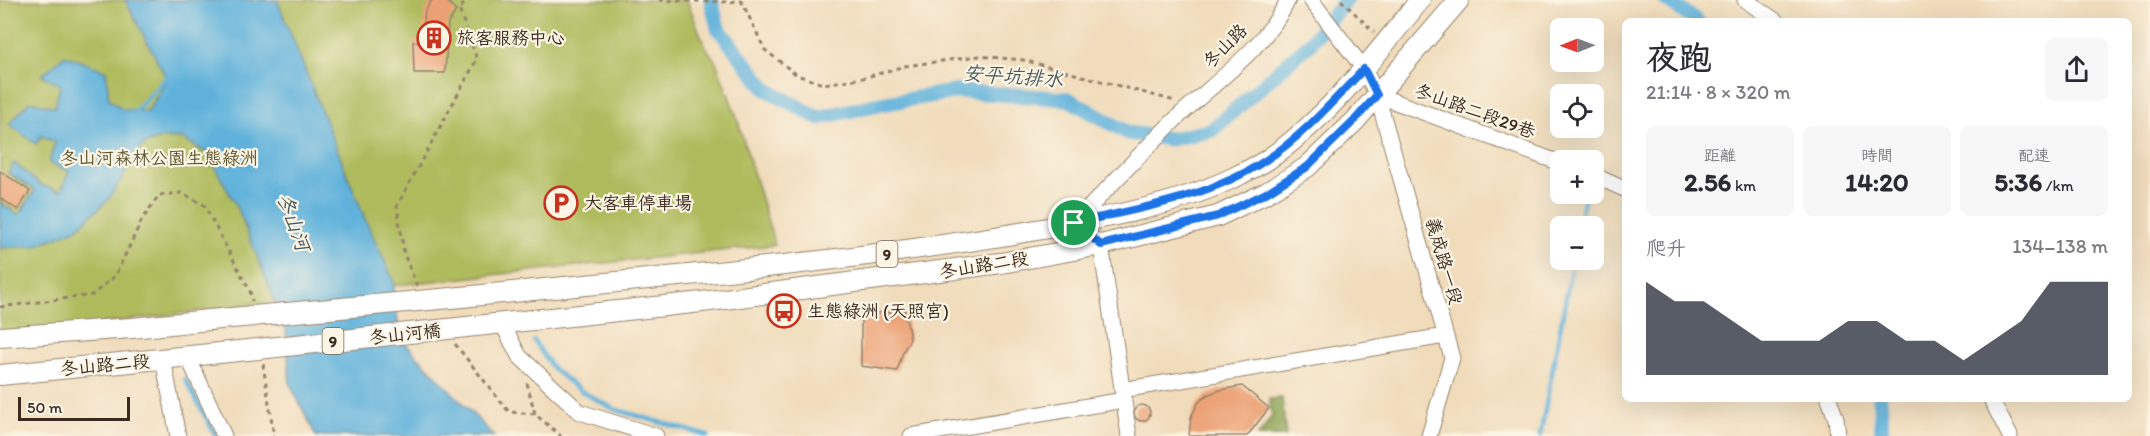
<!DOCTYPE html>
<html lang="zh-TW">
<head>
<meta charset="utf-8">
<style>
	body { margin:0; font-family:Itim,"LXGW WenKai TC",sans-serif; background:#f7f7f7; color:#2b2b33; height:100vh; display:flex; flex-direction:column; font-size:22px; white-space:nowrap }
	* { box-sizing:border-box; margin:0 }
	p { font-size:20px; color:#7c7c81 }
	.icon { flex:none; width:33px; height:33px; fill:none; stroke:currentColor; stroke-width:2; stroke-linecap:round; stroke-linejoin:round }
	.map { position:relative; flex:1; overflow:hidden }
	.sheet { position:absolute; left:1622px; top:18px; width:510px; height:384px; display:flex; flex-direction:column; background:#fff; border-radius:9px; box-shadow:0 6px 24px #0002 }
	.sheet>* { flex:none }
	.needle { width:39px; rotate:269deg }
	.fabs { position:absolute; left:1550px; top:18px; display:grid; gap:12px }
	.fabs a { display:grid; place-items:center; width:54px; height:54px; border-radius:9px; background:#fff; box-shadow:0 6px 24px #0002; font-size:30px }
	.scale { position:absolute; left:18px; bottom:15px; width:112px; box-sizing:border-box; padding-left:6px; border:3px solid #3b2a1e; border-top:0; font-size:16px; line-height:21px; white-space:nowrap; color:#3b2a1e; -webkit-text-stroke:4px #fcf5e5; paint-order:stroke }
	.pin { position:absolute; display:grid; place-items:center; width:51px; height:51px; color:#fff; margin:-26px; border:3px solid #fff; border-radius:50%; box-shadow:0 2px 6px #0007 }
	.round { display:grid; place-items:center; flex:none; width:63px; height:63px; border-radius:9px; background:#f7f7f7 }
	.headline { display:flex; align-items:center; justify-content:space-between; height:102px; padding:0 24px }
	h1 { font-size:33px; font-weight:700; line-height:45px }
	.figures { display:grid; grid-template-columns:repeat(3,1fr); gap:9px; height:102px; padding:6px 24px }
	.figures div { display:grid; align-content:center; border-radius:9px; background:#f7f7f7; text-align:center }
	.figures b { font-size:26px; font-weight:700 }
	.figures small { font-size:16px; font-weight:400 }
	.figures p { font-size:16px }
	.chart { height:168px; padding:12px 24px }
	.chart p { display:flex; justify-content:space-between }
	.chart svg { width:100%; height:108px; margin-top:6px; fill:#111827; opacity:.7 }
	.map>svg:first-child { display:block }
	.green { fill:#afbb5d; stroke:#75723e; stroke-width:1.5 }
	.forest { fill:#8ba354; stroke:#636639; stroke-width:1.5 }
	.water { fill:#61b2dc; stroke:#4e6e7d; stroke-width:1.5 }
	.lines { fill:none; stroke-linecap:round; stroke-linejoin:round }
	.stream { stroke:#61b2dc; stroke-width:4.5 }
	.canal { stroke:#61b2dc; stroke-width:15 }
	.building { fill:#eca174 }
	.minor-casing { stroke:#96836c; stroke-width:17 }
	.major-casing { stroke:#96836c; stroke-width:22 }
	.path { stroke:#96836c; stroke-width:3; stroke-dasharray:4.5 4.5; stroke-linecap:butt }
	.minor { stroke:#fff; stroke-width:15 }
	.major { stroke:#fff; stroke-width:20 }
	.major-bridge-casing { stroke:#96836c; stroke-width:22; stroke-linecap:butt }
	.major-bridge { stroke:#fff; stroke-width:20 }
	.route-casing { stroke:#fff; stroke-width:12 }
	.route { stroke:#1a73e8; stroke-width:8 }
	.labels { text-anchor:middle; dominant-baseline:central; stroke-width:4.5; stroke-linejoin:round; paint-order:stroke }
	.shield { fill:#fcf5e5; stroke:#75675a; stroke-width:1.5 }
	.shield-label { font-size:16px; font-weight:bold; fill:#3b2a1e }
	.poi-label { font-size:18px; fill:#3b2a1e; stroke:#fcf5e5; text-anchor:start }
	.street-label { font-size:18px; fill:#3b2a1e; stroke:#fcf5e5 }
	.park-label { font-size:18px; fill:#5e5631; stroke:#fcf5e5 }
	.water-label { font-size:20px; font-style:italic; fill:#485a60; stroke:#fcf5e5 }
</style>
</head>
<body>
<div class="map">
<svg width="2150" height="436" viewBox="0 0 2150 436">
	<rect width="100%" height="100%" fill="#fcf5e5"/>
	<filter id="ink" filterUnits="userSpaceOnUse"><feTurbulence type="fractalNoise" baseFrequency=".0167" numOctaves="2"/><feDisplacementMap in="SourceGraphic" scale="12" xChannelSelector="R" yChannelSelector="G"/><feConvolveMatrix kernelMatrix="1 2 1 2 8 2 1 2 1" color-interpolation-filters="sRGB"/></filter>
	<filter id="wash" filterUnits="userSpaceOnUse"><feTurbulence type="fractalNoise" baseFrequency=".008" numOctaves="4" result="noise"/><feDisplacementMap in="SourceGraphic" scale="24" xChannelSelector="R" yChannelSelector="G"/><feGaussianBlur stdDeviation="1.35" result="paint"/><feColorMatrix in="noise" values="0 0 0 0 0 0 0 0 0 0 0 0 0 0 0 0 0 1.4 0 .05"/><feComposite in="paint" operator="in"/></filter>
	<g filter="url(#wash)">
		<rect width="100%" height="100%" fill="#f0dcbb"/>
		<path class="green" d="M0,0H687L704,44L716,62L736,115L775,245L415,283L0,337Z"/>
		<path class="forest" d="M1282,398L1286,436H1258L1272,416L1269,399Z"/>
		<path class="water" d="M125,0H277L365,219L393,279L400,338L494,436H316L290,384L286,329L238,209L207,153L183,139L163,138L143,145L109,199L76,229L35,246L0,248V202L19,215L35,190L8,173L14,163L41,185L61,191L69,171L49,163L55,142L41,136L36,144L9,124L30,101L55,107L60,85L42,75L65,55L106,71L109,99L122,109L148,112L167,79Z"/>
		<g class="lines">
			<path class="stream" d="M132,115L169,74
				M1579,226L1585,194
				M534,341L553,369L581,391L614,409L708,436
				M185,379L216,436
				M1540,436L1573,260"/>
			<path class="canal" d="M711,0L718,28L766,89L818,118L874,105L959,91L1068,99L1128,133L1171,139L1212,130L1310,43L1346,0
				M1666,0L1697,21
				M1880,399L1882,436"/>
		</g>
		<g id="blocks">
			<path class="building" d="M432,0H446L456,11L448,23L445,73H414L413,41L421,42L425,11Z
				M0,171L30,191L18,210L0,198Z
				M905,311L910,339L903,352L897,371L861,366V314Z
				M1242,386L1269,408L1247,436H1189L1191,417L1198,403L1207,395L1220,390Z
				M1134 413a8 8 0 1 1 16 0a8 8 0 1 1-16 0Z"/>
		</g>
	</g>
	<g filter="url(#ink)">
		<use href="#blocks" fill-opacity="0" stroke="#96836c" stroke-width="1.5"/>
		<g class="lines">
			<defs>
				<path id="minor" d="M1311,0L1364,69L1377,95L1452,358L1429,436
					M1745,0L1776,21
					M1377,95L1560,163
					M1593,175L1624,189
					M503,325L519,356L580,412L656,436
					M188,357L224,436
					M163,359L178,436
					M1122,390L1445,336
					M1829,399L1836,419L1838,436
					M1991,399L2010,436
					M911,436L1124,400
					M1129,436L1101,245L1074,223C1110,187 1144,149 1181,114C1218,80 1266,46 1288,0"/>
				<path id="major" d="M451,298C643,279 835,264 1025,232C1097,219 1173,208 1239,175C1248,170 1258,166 1267,160C1326,120 1376,55 1420,0
					M457,328L702,302L1001,263L1101,245L1218,216L1266,193L1307,167L1355,121L1459,0
					M0,337L132,328L209,320
					M0,375L210,354"/>
			</defs>
			<use href="#minor" class="minor-casing"/>
			<use href="#major" class="major-casing"/>
			<path class="path" d="M659,0L729,2L741,0
				M741,0L765,50L797,75L823,84L863,78L905,66L979,56L1023,60L1175,101
				M1341,0L1374,32
				M417,286L404,254L397,206L477,59L459,9L468,0
				M0,307L92,295L115,276L142,220L159,195L182,193L204,205L250,291L252,301
				M455,344L509,412L535,414L561,436
				M263,364L274,436
				M527,383L535,414"/>
			<use href="#minor" class="minor"/>
			<use href="#major" class="major"/>
			<defs>
				<path id="major-bridge" d="M209,320L451,298
					M210,354L457,328"/>
			</defs>
			<use href="#major-bridge" class="major-bridge-casing"/>
			<use href="#major-bridge" class="major-bridge"/>
		</g>
	</g>
	<g class="lines" filter="url(#ink)">
		<defs>
			<path id="route" d="M1364,69L1377,95L1354,121L1307,167L1266,193L1218,216L1101,245L1074,223C1138,209 1211,197 1266,160C1303,136 1333,101 1364,69Z"/>
		</defs>
		<use href="#route" class="route-casing"/>
		<use href="#route" class="route"/>
	</g>
	<defs>
		<symbol id="building-ring" viewBox="-11 -11 22 22"><circle r="9.5" fill="#fcf5e5" stroke="#c8321e" stroke-width="1.5"/><path d="M-4-6H4V6H1V3H-1V6H-4ZM-2.5-4.3h1.7v1.8h-1.7ZM.8-4.3h1.7v1.8H.8ZM-2.5-1h1.7V.8h-1.7ZM.8-1h1.7V.8H.8Z" fill="#c8321e"/></symbol>
		<symbol id="parking-ring" viewBox="-11 -11 22 22"><circle r="9.5" fill="#fcf5e5" stroke="#c8321e" stroke-width="1.5"/><path d="M-3.5-5.5H1a3.5 3.5 0 0 1 0 7H-1V5.5H-3.5ZM-1-3.4V-.6H.8a1.4 1.4 0 0 0 0-2.8Z" fill="#c8321e"/></symbol>
		<symbol id="bus-ring" viewBox="-11 -11 22 22"><circle r="9.5" fill="#fcf5e5" stroke="#c8321e" stroke-width="1.5"/><path d="M-5-6H5V4H4V6H2V4H-2V6H-4V4H-5ZM-3.5-4V0h7V-4ZM-3.5 1.2v1.5H-2V1.2ZM2 1.2v1.5H3.5V1.2Z" fill="#c8321e"/></symbol>
	</defs>
	<g fill-rule="evenodd">
		<use href="#building-ring" x="415" y="19" width="38" height="38"/>
		<use href="#parking-ring" x="542" y="184" width="38" height="38"/>
		<use href="#bus-ring" x="765" y="292" width="38" height="38"/>
	</g>
	<g class="labels">
		<g class="shield">
			<rect x="876.5" y="241" width="21" height="26" rx="4.5"/>
			<rect x="322.5" y="328" width="21" height="26" rx="4.5"/>
		</g>
		<g class="shield-label">
			<text x="887" y="254">9</text>
			<text x="333" y="341">9</text>
		</g>
		<g class="poi-label">
			<text x="457" y="38">旅客服務中心</text>
			<text x="584" y="203">大客車停車場</text>
			<text x="807" y="311">生態綠洲 (天照宮)</text>
		</g>
		<g class="street-label">
			<text transform="translate(1225 46) rotate(-45)">冬山路</text>
			<text transform="translate(1475 111) rotate(20)">冬山路二段29巷</text>
			<text transform="translate(1444 261) rotate(74)">義成路一段</text>
			<text transform="translate(984 265) rotate(-9)">冬山路二段</text>
			<text transform="translate(405 334) rotate(-6)">冬山河橋</text>
			<text transform="translate(105 365) rotate(-5)">冬山路二段</text>
		</g>
		<g class="park-label">
			<text x="159" y="158">冬山河森林公園生態綠洲</text>
		</g>
		<g class="water-label">
			<text transform="translate(1013 76) rotate(4)">安平坑排水</text>
			<text transform="translate(294 222) rotate(70)">冬山河</text>
		</g>
	</g>
</svg>
<div class="fabs">
<a><svg class="needle" viewBox="-14 -14 28 28"><path d="M0-13l5 13h-10z" fill="#e53935"/><path d="M0 13l5-13h-10z" fill="#7c7c81"/></svg></a>
<a><svg class="icon" aria-label="locate" viewBox="0 0 24 24"><circle cx="12" cy="12" r="6"/><path d="M12 2v4M12 18v4M2 12h4M18 12h4"/></svg></a>
<a>+</a>
<a>−</a>
</div>
<div class="scale">50 m</div>
<div class="pin" style="left:1074px;top:223px;background:#1e9e55"><svg class="icon" aria-label="arrive" viewBox="0 0 24 24"><path d="M6 21V4h12l-3 4 3 4H6"/></svg></div>
<section class="sheet">
<div class="headline"><div><h1>夜跑</h1><p>21:14 · 8 × 320 m</p></div><a class="round"><svg class="icon" aria-label="share" viewBox="0 0 24 24"><path d="M12 15V3M7 8l5-5 5 5M5 13v7h14v-7"/></svg></a></div>
<div class="figures">
<div><p>距離</p><b>2.56<small> km</small></b></div>
<div><p>時間</p><b>14:20</b></div>
<div><p>配速</p><b>5:36<small> /km</small></b></div>
</div>
<div class="chart"><p><span>爬升</span>134–138 m</p>
<svg viewBox="0 0 160 44" preserveAspectRatio="none"><path d="M0 44V6L10 14L20 14L30 22L40 30L50 30L60 30L70 22L80 22L90 30L100 30L110 38L120 30L130 22L140 6L150 6L160 6V44z"/></svg>
</div>
</section>
</div>
</body>
</html>
